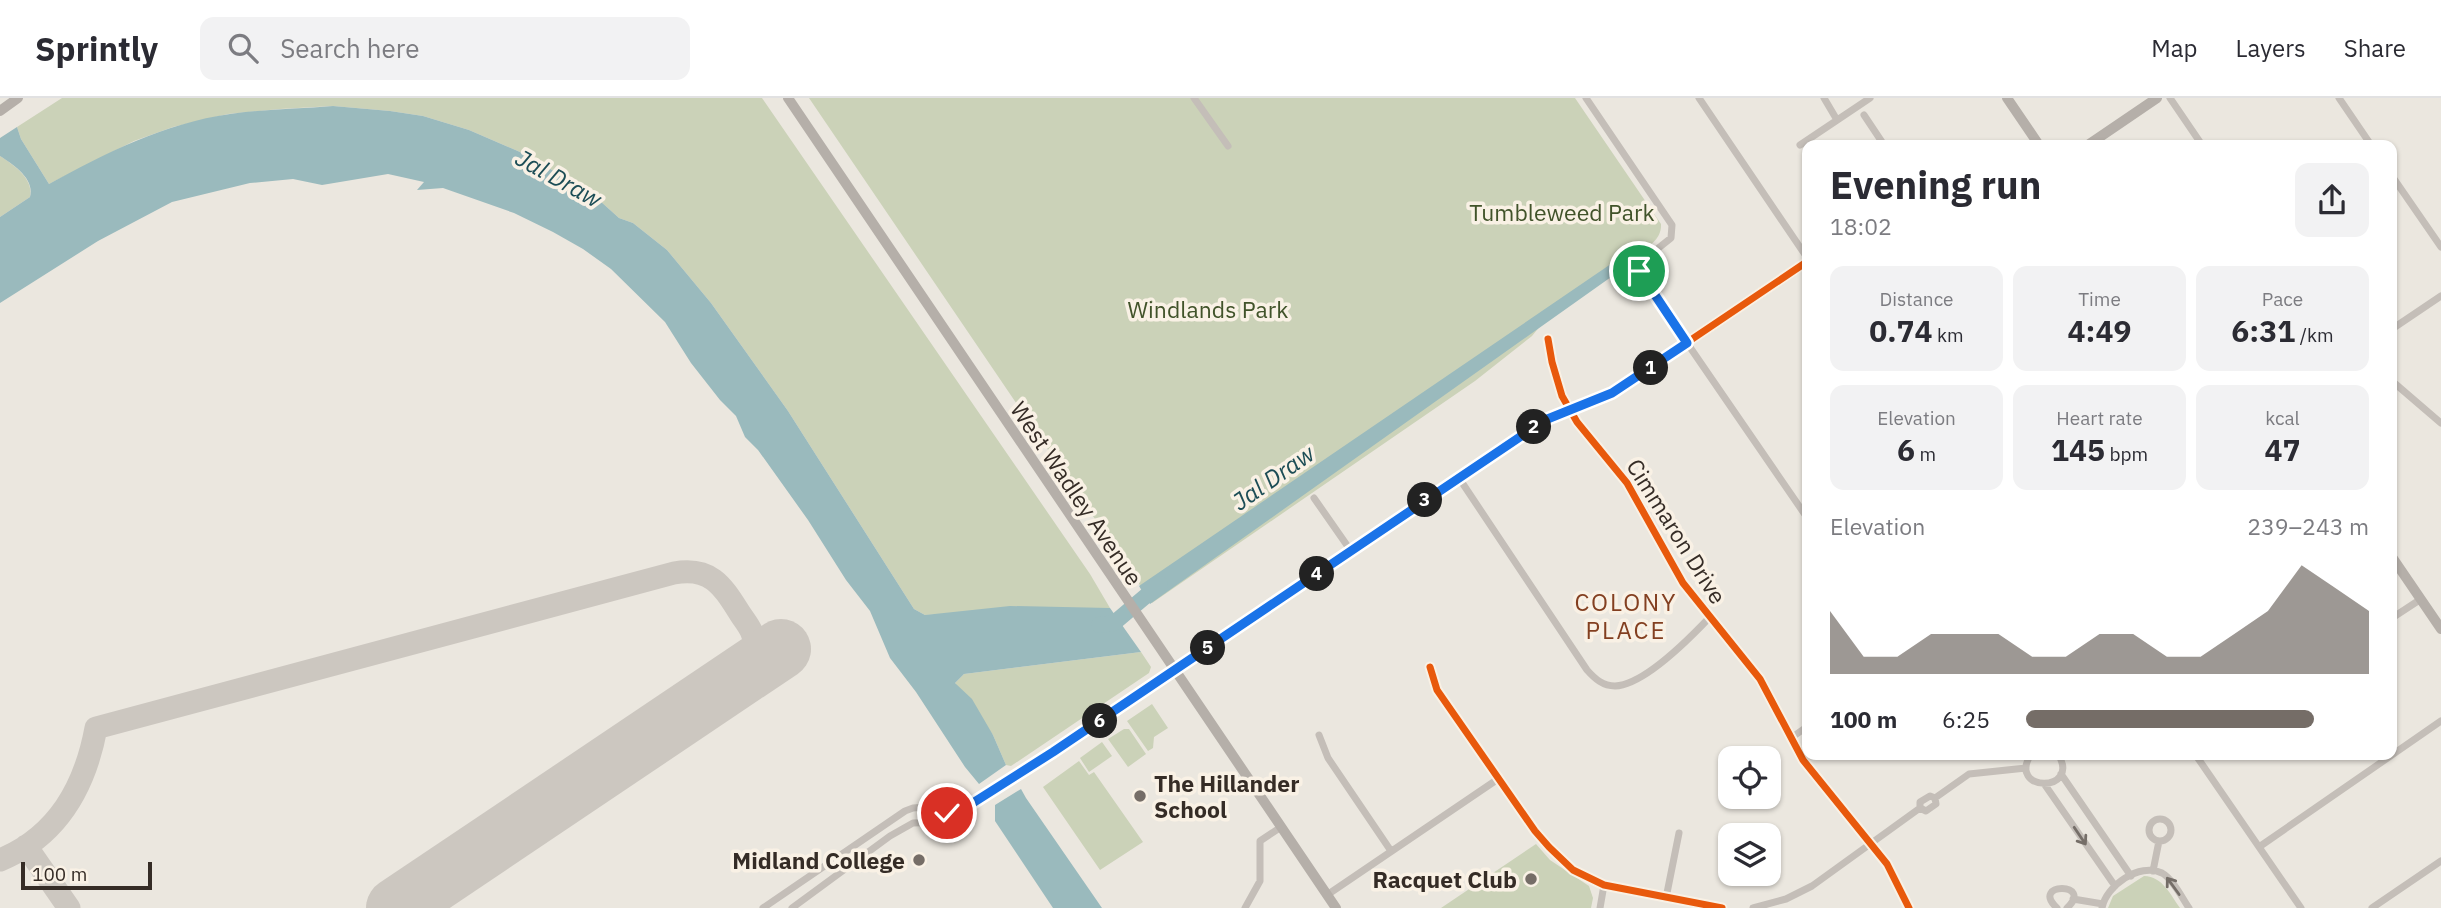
<!DOCTYPE html>
<html lang="en">
<head>
<meta charset="utf-8">
<style>
	body { margin:0; font-family:"IBM Plex Sans",sans-serif; background:#f2f2f3; color:#2b2b33; height:100vh; display:flex; flex-direction:column; font-size:26px; white-space:nowrap }
	* { box-sizing:border-box; margin:0 }
	p { font-size:23px; color:#7c7c81 }
	.icon { flex:none; width:38px; height:38px; fill:none; stroke:currentColor; stroke-width:2; stroke-linecap:round; stroke-linejoin:round }
	.map { position:relative; flex:1; overflow:hidden }
	.details { position:absolute; left:1802px; top:42px; width:595px; height:620px; display:flex; flex-direction:column; background:#fff; border-radius:14px; box-shadow:0 2px 5px #0004 }
	.details>* { flex:none }
	.controls { position:absolute; left:1718px; top:648px; display:grid; gap:14px }
	.controls a { display:grid; place-items:center; width:63px; height:63px; border-radius:14px; background:#fff; box-shadow:0 2px 5px #0004; font-size:35px }
	.scale { position:absolute; left:21px; bottom:18px; width:131px; box-sizing:border-box; padding-left:7px; border:4px solid #352c26; border-top:0; font-size:19px; line-height:24px; white-space:nowrap; color:#352c26; -webkit-text-stroke:5px #f9f1e5; paint-order:stroke }
	.pin { position:absolute; display:grid; place-items:center; width:60px; height:60px; color:#fff; margin:-30px; border:4px solid #fff; border-radius:50%; box-shadow:0 2px 7px #0007 }
	.km { position:absolute; width:35px; height:35px; margin:-18px; border-radius:50%; background:#222; color:#fff; font-size:19px; line-height:35px; text-align:center }
	.round { display:grid; place-items:center; flex:none; width:74px; height:74px; border-radius:14px; background:#f2f2f3 }
	.overview { display:flex; align-items:center; justify-content:space-between; height:119px; padding:0 28px }
	h1 { font-size:38px; font-weight:700; line-height:52px }
	.stats { display:grid; grid-template-columns:repeat(3,1fr); gap:10px; height:119px; padding:7px 28px }
	.stats div { display:grid; align-content:center; border-radius:14px; background:#f2f2f3; text-align:center }
	.stats b { font-size:30px; font-weight:700 }
	.stats small { font-size:19px; font-weight:400 }
	.stats p { font-size:19px }
	.chart { height:196px; padding:14px 28px }
	.chart p { display:flex; justify-content:space-between }
	.chart svg { width:100%; height:126px; margin-top:7px; fill:#756d67; opacity:.7 }
	ul { padding:0 28px; list-style:none; font-size:23px }
	li { display:grid; grid-template-columns:112px 84px 1fr; align-items:center; height:52px }
	li i { height:18px; border-radius:9px; background:#756d67 }
	header { display:flex; align-items:center; gap:42px; box-sizing:border-box; height:98px; padding:0 35px; background:#fff; border-bottom:2px solid #e1e1e2 }
	header strong { font-size:33px }
	nav { display:flex; gap:38px; margin-inline-start:auto; font-size:24px }
	.search { width:490px; height:63px; background:#f2f2f3; display:flex; align-items:center; gap:18px; box-sizing:border-box; padding:0 24px; border-radius:14px; color:#7c7c81; font-size:26px }
	.map>svg:first-child { display:block }
	.green { fill:#cbd2b8 }
	.water { fill:#9ababd }
	.lines { fill:none; stroke-linecap:round; stroke-linejoin:round }
	.river { stroke:#9ababd; stroke-width:16 }
	.taxiway { stroke:#ccc7c0; stroke-width:23 }
	.runway { stroke:#ccc7c0; stroke-width:60 }
	.street { stroke:#c4beb8; stroke-width:7 }
	.secondary { stroke:#b5afa9; stroke-width:10 }
	.cycleway-casing { stroke:#f9f1e5; stroke-width:11 }
	.cycleway { stroke:#e8590c; stroke-width:7 }
	.oneway { stroke:#756e68 }
	.route-casing { stroke:#fff; stroke-width:14 }
	.route { stroke:#1a73e8; stroke-width:9 }
	.poi-dot { fill:#756d67; stroke:#f9f1e5; stroke-width:2.5 }
	.labels { text-anchor:middle; dominant-baseline:central; stroke-width:7; stroke-linejoin:round; paint-order:stroke }
	.park-label { font-size:23px; fill:#41532a; stroke:#f9f1e5 }
	.street-label { font-size:23px; fill:#352c26; stroke:#f9f1e5 }
	.poi-label { font-size:23px; font-weight:bold; fill:#352c26; stroke:#f9f1e5; text-anchor:end }
	.water-label { font-size:24px; font-style:italic; fill:#1c4d56; stroke:#f9f1e5 }
	.neighbourhood-label { font-size:24px; letter-spacing:2px; fill:#833f20; stroke:#f9f1e5 }
</style>
</head>
<body>
<header>
<strong>Sprintly</strong>
<div class="search"><svg class="icon" aria-label="search" viewBox="0 0 24 24"><circle cx="10" cy="10" r="6"/><path d="M15 15l6 6"/></svg>Search here</div>
<nav><a>Map</a><a>Layers</a><a>Share</a></nav>
</header>
<div class="map">
<svg width="2441" height="810" viewBox="0 0 2441 810">
	<rect width="100%" height="100%" fill="#ebe7df"/>
	<path class="green" d="M62,0H762L1090,476L1110,510L925,517L914,511L788,313L711,205L667,152L633,125L619,120L589,93L520,54L469,32L423,18L390,13L333,8L280,11L228,16L173,29L134,43L49,86L21,41L17,29Z
		M809,0H1575L1661,126C1662,146 1640,151 1628,167L1545,222L1532,238L1475,283L1152,505Z
		M0,58C14,67 34,81 30,99L0,119Z
		M1141,554L1151,569L1149,575L1011,668L1006,667L993,637L955,585L964,576Z
		M1152,606L1168,630L1154,639L1153,650L1148,653L1127,623Z
		M1124,631H1129L1146,656L1128,669L1108,641Z
		M1102,644L1112,658L1089,674L1080,660Z
		M1079,663L1089,677L1094,674L1143,744L1100,772L1043,689Z
		M1536,746L1550,762L1589,788L1593,800L1591,810H1441Z
		M2144,778C2163,779 2170,796 2180,810H2108L2113,798Z"/>
	<path class="water" d="M333,8L390,13L423,18L469,32L520,54L589,93L619,120L633,125L667,152L711,205L788,313L914,511L925,517L1010,508L1110,510L1141,554L964,576L955,585L972,601L993,637L1006,667L979,686L965,669L916,594L890,560L870,513L846,482L808,422L758,352L745,339L736,318L720,302L691,265L665,224L611,171L583,151L553,134L514,115L443,90L417,92L424,84L388,76L322,87L293,81L250,85L172,104L98,143L0,205V119L30,99C35,81 14,67 0,58V40L17,29L21,41L49,86C106,55 165,25 230,16C264,11 299,11 333,8Z
		M1627,155L1628,167L1150,506L1139,488Z
		M1021,691L1026,700L1102,810H1053L995,723V707Z"/>
	<g class="lines">
		<path class="river" d="M1099,527L1114,525L1160,486"/>
		<path class="taxiway" d="M26,748L69,810
			M0,762C58,738 85,689 96,630L674,475C712,468 723,489 741,517C747,526 755,535 754,547C754,559 745,570 737,580"/>
		<path class="runway" d="M396,810L781,551"/>
		<path class="street" d="M1194,0L1228,48
			M1586,0L1672,127L1671,140L1641,164L1639,168L1641,178L1808,421
			M1699,0L1808,161
			M1824,0L1837,22
			M2170,0L2202,47
			M2339,0L2371,47
			M1864,17L1884,47
			M1800,47L1870,0
			M2392,78L2441,149
			M2392,231L2441,198
			M1548,241L1552,264L1562,298L1577,324L1627,385L1683,485L1760,581L1803,662L1887,766L1909,810
			M2392,283L2441,325
			M1459,380L1587,572C1595,581 1603,588 1615,588C1644,587 1690,540 1709,520
			M1314,400L1351,453
			M2392,520L2421,501
			M1430,569L1437,592L1535,733L1549,749L1573,772L1604,787L1722,810
			M1319,637L1328,660L1391,753
			M1791,640L1808,628
			M2031,656C2006,695 2082,695 2058,656
			M2195,656L2301,810
			M2061,676L2131,778
			M2045,687L2115,788
			M1920,710L1926,713L1936,706L1935,700
			M2149 732a11 11 0 1 1 22 0a11 11 0 1 1-22 0Z
			M2259,749L2441,623
			M2153,773L2159,743
			M1327,797L1498,681
			M1666,800L1679,735
			M2073,801L2103,806
			M763,810L905,713L913,710L938,708L947,715L940,724L913,725L890,738L792,810
			M1245,810L1260,783V743L1281,729
			M1600,810L1604,787
			M1753,810L1786,801L1812,788L1920,710V704L1930,698L1935,700L1969,676L2026,670
			M2057,810C2029,784 2095,784 2067,810
			M2102,810C2106,788 2139,764 2162,775C2173,781 2182,800 2189,810
			M2372,810L2441,763"/>
		<path class="secondary" d="M788,0L1336,810
			M2007,0L2039,47
			M0,13L18,0
			M2088,47L2157,0
			M2392,459L2441,531
			M947,715H957L1053,655L1545,322L1612,295L1808,163"/>
		<defs>
			<path id="cycleway" d="M1548,241L1552,264L1562,298L1577,324L1627,385L1683,485L1760,581L1803,662L1887,766L1909,810
				M1430,569L1437,592L1535,733L1549,749L1573,772L1604,787L1722,810
				M947,715H957L1053,655L1545,322L1612,295L1808,163"/>
		</defs>
		<use href="#cycleway" class="cycleway-casing"/>
		<use href="#cycleway" class="cycleway"/>
	</g>
	<defs><path id="oneway-shaft" d="M-6 0H5M1.5-3L5.5 0L1.5 3" fill="none" stroke-width="1.6" stroke-linecap="round" stroke-linejoin="round" transform="scale(1.75)"/></defs>
	<g class="oneway">
		<use href="#oneway-shaft" transform="translate(2080 738) rotate(56)"/>
		<use href="#oneway-shaft" transform="translate(2173 788) rotate(-126)"/>
	</g>
	<g class="lines">
		<defs>
			<path id="route" d="M947,715H957L1053,654L1545,322L1612,295L1687,245L1639,173"/>
		</defs>
		<use href="#route" class="route-casing"/>
		<use href="#route" class="route"/>
	</g>
	<g class="poi-dot">
		<circle cx="1140" cy="698" r="7"/>
		<circle cx="919" cy="762" r="7"/>
		<circle cx="1531" cy="781" r="7"/>
	</g>
	<g class="labels">
		<g class="park-label">
			<text x="1562" y="114">Tumbleweed Park</text>
			<text x="1208" y="211">Windlands Park</text>
		</g>
		<g class="street-label">
			<text transform="translate(1077 395) rotate(56)">West Wadley Avenue</text>
			<text transform="translate(1677 433) rotate(58)">Cimmaron Drive</text>
		</g>
		<g class="poi-label">
			<text x="1154" y="685" text-anchor="start">The Hillander<tspan x="1154" dy="26">School</tspan></text>
			<text x="905" y="762">Midland College</text>
			<text x="1517" y="781">Racquet Club</text>
		</g>
		<g class="water-label">
			<text transform="translate(559 80) rotate(29)">Jal Draw</text>
			<text transform="translate(1273 379) rotate(-35)">Jal Draw</text>
		</g>
		<g class="neighbourhood-label">
			<text x="1626" y="504">COLONY<tspan x="1626" dy="28">PLACE</tspan></text>
		</g>
	</g>
</svg>
<div class="controls">
<a><svg class="icon" aria-label="locate" viewBox="0 0 24 24"><circle cx="12" cy="12" r="6"/><path d="M12 2v4M12 18v4M2 12h4M18 12h4"/></svg></a>
<a><svg class="icon" aria-label="layers" viewBox="0 0 24 24"><path d="M12 4l9 5-9 5-9-5zM3 14l9 5 9-5"/></svg></a>
</div>
<div class="scale">100 m</div>
<div class="pin" style="left:1639px;top:173px;background:#1e9e55"><svg class="icon" aria-label="arrive" viewBox="0 0 24 24"><path d="M6 21V4h12l-3 4 3 4H6"/></svg></div>
<div class="pin" style="left:947px;top:715px;background:#d93025"><svg class="icon" aria-label="check" viewBox="0 0 24 24"><path d="M5 12l5 5 9-10"/></svg></div>
<b class="km" style="left:1651px;top:270px">1</b>
<b class="km" style="left:1534px;top:329px">2</b>
<b class="km" style="left:1425px;top:402px">3</b>
<b class="km" style="left:1317px;top:476px">4</b>
<b class="km" style="left:1208px;top:550px">5</b>
<b class="km" style="left:1100px;top:623px">6</b>
<section class="details">
<div class="overview"><div><h1>Evening run</h1><p>18:02</p></div><a class="round"><svg class="icon" aria-label="share" viewBox="0 0 24 24"><path d="M12 15V3M7 8l5-5 5 5M5 13v7h14v-7"/></svg></a></div>
<div class="stats">
<div><p>Distance</p><b>0.74<small> km</small></b></div>
<div><p>Time</p><b>4:49</b></div>
<div><p>Pace</p><b>6:31<small> /km</small></b></div>
</div>
<div class="stats">
<div><p>Elevation</p><b>6<small> m</small></b></div>
<div><p>Heart rate</p><b>145<small> bpm</small></b></div>
<div><p>kcal</p><b>47</b></div>
</div>
<div class="chart"><p><span>Elevation</span>239–243 m</p>
<svg viewBox="0 0 160 44" preserveAspectRatio="none"><path d="M0 44V22L10 38L20 38L30 30L40 30L50 30L60 38L70 38L80 30L90 30L100 38L110 38L120 30L130 22L140 6L150 14L160 22V44z"/></svg>
</div>
<ul>
<li><b>100 m</b>6:25<i style="width:84%"></i></li>
</ul>
</section>
</div>
</body>
</html>
